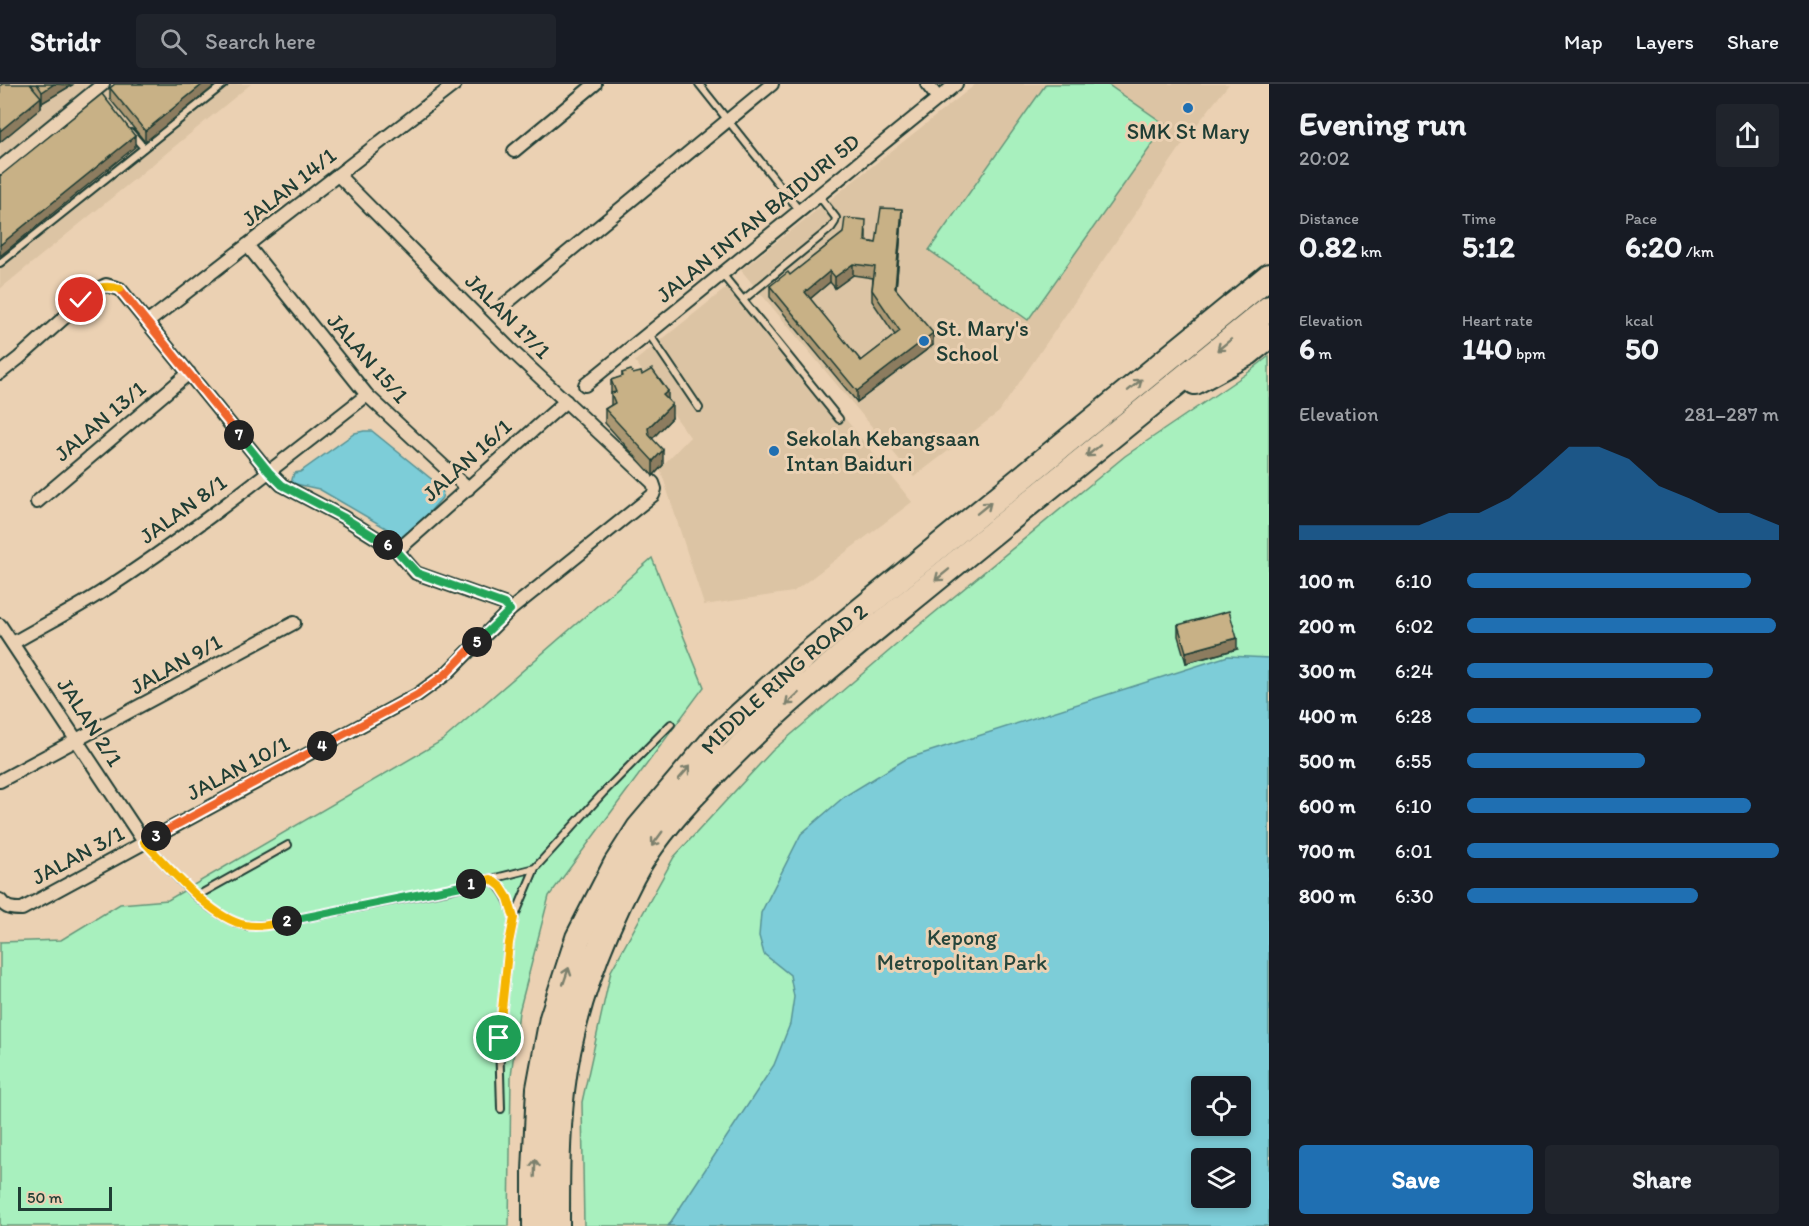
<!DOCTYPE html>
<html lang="en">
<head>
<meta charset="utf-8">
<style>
	body { margin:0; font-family:Itim,sans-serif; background:#20242c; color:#f1f3f6; height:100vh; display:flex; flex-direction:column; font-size:22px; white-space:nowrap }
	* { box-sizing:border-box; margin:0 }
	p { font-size:20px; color:#9ea1a6 }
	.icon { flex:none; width:33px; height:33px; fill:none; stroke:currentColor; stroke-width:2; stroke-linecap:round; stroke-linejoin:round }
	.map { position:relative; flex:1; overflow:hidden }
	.panel { display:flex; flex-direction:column; background:#171b24; width:540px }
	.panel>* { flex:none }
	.controls { position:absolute; left:1191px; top:992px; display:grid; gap:12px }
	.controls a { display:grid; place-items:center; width:60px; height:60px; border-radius:6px; background:#171b24; box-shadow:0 3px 9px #0003; font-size:30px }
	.scale { position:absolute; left:18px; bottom:15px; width:94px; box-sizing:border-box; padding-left:6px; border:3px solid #1f3d34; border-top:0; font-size:16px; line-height:21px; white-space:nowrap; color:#1f3d34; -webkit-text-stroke:4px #ebd1b3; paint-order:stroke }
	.pin { position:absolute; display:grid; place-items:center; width:51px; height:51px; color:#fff; margin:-26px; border:3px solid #fff; border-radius:50%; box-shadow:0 2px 6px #0007 }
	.km { position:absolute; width:30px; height:30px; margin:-15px; border-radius:50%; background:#222; color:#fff; font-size:16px; line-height:30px; text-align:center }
	.round { display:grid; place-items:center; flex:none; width:63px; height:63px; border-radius:6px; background:#20242c }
	.head { display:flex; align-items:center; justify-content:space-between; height:102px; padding:0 30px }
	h1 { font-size:33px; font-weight:800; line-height:45px }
	.figures { display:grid; grid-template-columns:repeat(3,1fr); gap:9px; height:102px; padding:6px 30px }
	.figures div { display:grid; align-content:center }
	.figures b { font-size:30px; font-weight:800 }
	.figures small { font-size:16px; font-weight:400 }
	.figures p { font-size:16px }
	.chart { height:168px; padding:12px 30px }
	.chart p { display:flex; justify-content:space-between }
	.chart svg { width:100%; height:108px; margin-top:6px; fill:#1f6fb2; opacity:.7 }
	.action { display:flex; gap:12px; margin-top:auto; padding:12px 30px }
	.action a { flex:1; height:69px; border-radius:6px; background:#1f6fb2; color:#fff; font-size:24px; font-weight:800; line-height:69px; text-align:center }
	.action a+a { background:#20242c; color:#f1f3f6 }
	ul { padding:0 30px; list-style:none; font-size:20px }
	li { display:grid; grid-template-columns:96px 72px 1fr; align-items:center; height:45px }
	li i { height:15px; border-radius:8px; background:#1f6fb2 }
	header { display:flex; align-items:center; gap:36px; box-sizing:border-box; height:84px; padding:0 30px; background:#171b24; border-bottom:2px solid #363941 }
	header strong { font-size:28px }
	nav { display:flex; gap:33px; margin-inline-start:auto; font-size:21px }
	.search { width:420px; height:54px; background:#20242c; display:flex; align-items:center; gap:15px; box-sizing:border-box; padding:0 21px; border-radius:6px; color:#9ea1a6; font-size:22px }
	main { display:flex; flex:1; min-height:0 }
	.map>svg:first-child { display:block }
	.built { fill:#dcc4a4 }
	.green { fill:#a8f0be; stroke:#649679; stroke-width:1.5; fill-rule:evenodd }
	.water { fill:#7dcdd8; stroke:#579396; stroke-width:1.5; fill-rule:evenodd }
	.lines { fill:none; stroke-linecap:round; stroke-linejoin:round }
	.lane-casing { stroke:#1f3d34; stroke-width:10 }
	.street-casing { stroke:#1f3d34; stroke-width:16 }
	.highway-casing { stroke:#1f3d34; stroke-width:28 }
	.lane { stroke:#ebd1b3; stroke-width:6 }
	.street { stroke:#ebd1b3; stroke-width:12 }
	.highway { stroke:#ebd1b3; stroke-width:24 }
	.wall { fill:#ac9873; stroke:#1f3d34; stroke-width:1.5; fill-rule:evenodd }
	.shaded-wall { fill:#8c7c5e; stroke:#1f3d34; stroke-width:1.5 }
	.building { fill:#c8b186; stroke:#1f3d34; stroke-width:1.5; fill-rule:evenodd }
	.oneway { stroke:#7b806d }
	.split-1-casing { stroke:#fff; stroke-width:12 }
	.split-2-casing { stroke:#fff; stroke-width:12 }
	.split-3-casing { stroke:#fff; stroke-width:12 }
	.split-4-casing { stroke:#fff; stroke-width:12 }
	.split-5-casing { stroke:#fff; stroke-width:12 }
	.split-6-casing { stroke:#fff; stroke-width:12 }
	.split-7-casing { stroke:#fff; stroke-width:12 }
	.split-8-casing { stroke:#fff; stroke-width:12 }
	.split-9-casing { stroke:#fff; stroke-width:12 }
	.split-1 { stroke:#f5b400; stroke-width:8 }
	.split-2 { stroke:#22a559; stroke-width:8 }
	.split-3 { stroke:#f5b400; stroke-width:8 }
	.split-4 { stroke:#f0652b; stroke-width:8 }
	.split-5 { stroke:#f0652b; stroke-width:8 }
	.split-6 { stroke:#22a559; stroke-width:8 }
	.split-7 { stroke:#22a559; stroke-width:8 }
	.split-8 { stroke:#f0652b; stroke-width:8 }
	.split-9 { stroke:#f5b400; stroke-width:8 }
	.poi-dot { fill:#1f6fb2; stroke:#ebd1b3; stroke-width:2 }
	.labels { text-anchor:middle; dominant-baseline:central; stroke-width:6; stroke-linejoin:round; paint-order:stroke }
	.poi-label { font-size:22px; fill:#1f3d34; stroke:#ebd1b3; text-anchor:start }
	.street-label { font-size:22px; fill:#1f3d34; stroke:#ebd1b3 }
	.park-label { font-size:22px; fill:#26463b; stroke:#ebd1b3 }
</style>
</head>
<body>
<header>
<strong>Stridr</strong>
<div class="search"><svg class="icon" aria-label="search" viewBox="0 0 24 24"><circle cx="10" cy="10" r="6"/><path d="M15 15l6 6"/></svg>Search here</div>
<nav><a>Map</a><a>Layers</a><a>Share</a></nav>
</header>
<main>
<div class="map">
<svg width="1269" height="1142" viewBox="0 0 1269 1142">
	<rect width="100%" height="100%" fill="#ebd1b3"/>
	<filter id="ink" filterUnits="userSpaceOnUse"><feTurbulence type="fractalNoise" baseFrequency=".0167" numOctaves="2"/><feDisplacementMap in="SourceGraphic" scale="12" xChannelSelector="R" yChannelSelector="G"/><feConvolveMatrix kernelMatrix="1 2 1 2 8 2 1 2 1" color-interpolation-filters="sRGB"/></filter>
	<g filter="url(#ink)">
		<path class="built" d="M0,0H251L0,205Z
			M976,0H1229L1191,48L999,328L914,393L741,186Z
			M735,197L912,418L793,508L704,521L660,384L690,353L635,277Z"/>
		<path class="green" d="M1046,0H1107L1166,41L1028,236L929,166Z
			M1269,272V1142H584L582,1018L611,887L674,773L772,667L916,544L1125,372L1249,288ZM1202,1002H1240V1041H1202ZM1202,1074H1240V1113H1202Z
			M652,474L704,603L549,812L519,928L511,992L509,1142H0V858L61,856L120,820L168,816L443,656Z"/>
		<path class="water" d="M364,347H372L440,402L443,407L442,414L407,453L401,455L398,451L319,405L291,399L294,389L300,388L355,349Z
			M1228,572L1269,574V1142H668L774,981L790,940L794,913L790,891L764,870L759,852L761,829L801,750L845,712L906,675ZM1202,1002H1240V1041H1202ZM1202,1074H1240V1113H1202Z"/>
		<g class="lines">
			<defs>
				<path id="lane" d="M699,0L800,127
					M131,49L144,64
					M0,179L224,0
					M722,190L839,335
					M743,216L831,144L835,138L836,134L819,112
					M649,250L699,324
					M144,758C173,787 203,829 243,841C250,843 259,841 266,841L452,805L535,784L603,709L671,640
					M491,795C504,806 509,817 514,834
					M197,812L288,761
					M501,1025L499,954L509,859L514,834L535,784"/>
				<path id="street" d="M927,0L938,14
					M514,67L595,0
					M0,84L103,0
					M247,161L367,311L468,405
					M504,221L772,0
					M148,238L455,0
					M0,289L19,274L94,207L106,201L120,205L269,388L282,401L343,433L397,467L416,489L504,520L510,526
					M585,301L956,0
					M37,418L189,289
					M397,467L566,317
					M0,541L144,758
					M13,559C42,542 72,527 100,509C193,449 280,379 367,311
					M0,697L294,539
					M0,816C6,825 12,825 22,825L417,611L446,590L510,526L653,411L655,405L653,399L513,268L338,91"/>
				<g id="highway">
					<path d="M1195,298L1248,269L1269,252"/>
					<path id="s1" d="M535,1142V1087L539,1004L552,934L578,854L616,780L639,744L717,652L806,571L1269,192"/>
					<path d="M557,1142C557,1097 557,1052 562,1007C570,934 598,858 632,793C650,759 676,729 703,701C768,631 843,571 918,510C1035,415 1152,319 1269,224"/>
				</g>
			</defs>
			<use href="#lane" class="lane-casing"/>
			<use href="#street" class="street-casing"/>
			<use href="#highway" class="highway-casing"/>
			<use href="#lane" class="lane"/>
			<use href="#street" class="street"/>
			<use href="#highway" class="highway"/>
		</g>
		<path class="wall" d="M31,0L72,1L42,19L41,17V24L0,58V2L33,3Z
			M115,0H217L145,58L110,15V4Z
			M902,136L896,205L933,261L857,318L770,213V202L790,191L843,149L866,147V157L876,159ZM853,191L873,194L872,206V217L895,251L861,277L810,215L830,198L835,204Z
			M622,289L642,291L668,315L672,334L652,355L663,381L653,392L605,339V325L611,321V296L622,293Z
			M1178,541L1237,565L1186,579L1178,552Z"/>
		<path class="shaded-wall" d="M54,0L72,1L42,19V8Z
			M203,0H217L145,58V47Z
			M41,13V24L0,58V47Z
			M135,52V63L0,172V161Z
			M902,125V136L895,215V204Z
			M853,180V191L835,204V193Z
			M830,187V198L805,219V208Z
			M933,249V261L857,318V307Z
			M668,307V321L663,311Z
			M672,320V334L648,359V344Z
			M663,366V381L653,392V377Z
			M1237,554V565L1186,579V568Z"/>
		<path class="building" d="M2,0H30L41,13L0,47V2Z
			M37,0H54L42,8Z
			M115,0H203L145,47L110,4Z
			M102,10L135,52L0,161V92Z
			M881,124L902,125L895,204L933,249L857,307L770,202L788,188L790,191L843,149L845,134L866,136L865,157L876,159ZM853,180L875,183L872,206L900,247L861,277L805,208L830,187L835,193Z
			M652,285L668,307L663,311L672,320L648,344L649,351L663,366L653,377L605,325L615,319L611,309L616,308L611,296L623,292L622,289L631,286L633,290L641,288L642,291Z
			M1229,527L1237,554L1186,568L1178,541Z"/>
		<defs><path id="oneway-shaft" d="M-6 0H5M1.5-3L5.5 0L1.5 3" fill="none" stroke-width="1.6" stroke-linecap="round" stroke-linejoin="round" transform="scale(1.5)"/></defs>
		<g class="oneway">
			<use href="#oneway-shaft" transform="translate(1224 261) rotate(141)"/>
			<use href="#oneway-shaft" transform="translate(1135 301) rotate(-39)"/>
			<use href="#oneway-shaft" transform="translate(1093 367) rotate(141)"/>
			<use href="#oneway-shaft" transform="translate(984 424) rotate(-39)"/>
			<use href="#oneway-shaft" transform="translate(942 491) rotate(141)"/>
			<use href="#oneway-shaft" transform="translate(792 615) rotate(138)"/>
			<use href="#oneway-shaft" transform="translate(684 689) rotate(-49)"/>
			<use href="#oneway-shaft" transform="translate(657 755) rotate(126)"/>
			<use href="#oneway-shaft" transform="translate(566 892) rotate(-71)"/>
			<use href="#oneway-shaft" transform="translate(535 1084) rotate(-88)"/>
		</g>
	</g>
	<g class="lines" filter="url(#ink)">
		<defs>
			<path id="split-1" d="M471,800L491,795L501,803L508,814L514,834L509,859L499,954"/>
			<path id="split-2" d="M287,837L471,800"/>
			<path id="split-3" d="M156,752L144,758C169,783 210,834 245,841C258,844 274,840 287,837"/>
			<path id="split-4" d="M156,752L322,662"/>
			<path id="split-5" d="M322,662L417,611L446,590L477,558"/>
			<path id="split-6" d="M388,461L397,467L417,489L504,520L510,526L477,558"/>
			<path id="split-7" d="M239,351L269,388L282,401L343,433L388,461"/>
			<path id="split-8" d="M120,205L239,351"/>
			<path id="split-9" d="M81,216C96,205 102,199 120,205"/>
		</defs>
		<use href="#split-1" class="split-1-casing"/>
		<use href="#split-2" class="split-2-casing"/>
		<use href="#split-3" class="split-3-casing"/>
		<use href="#split-4" class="split-4-casing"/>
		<use href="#split-5" class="split-5-casing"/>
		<use href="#split-6" class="split-6-casing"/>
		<use href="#split-7" class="split-7-casing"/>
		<use href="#split-8" class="split-8-casing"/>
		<use href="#split-9" class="split-9-casing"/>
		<use href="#split-1" class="split-1"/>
		<use href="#split-2" class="split-2"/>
		<use href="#split-3" class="split-3"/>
		<use href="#split-4" class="split-4"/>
		<use href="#split-5" class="split-5"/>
		<use href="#split-6" class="split-6"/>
		<use href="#split-7" class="split-7"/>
		<use href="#split-8" class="split-8"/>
		<use href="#split-9" class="split-9"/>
	</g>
	<g class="poi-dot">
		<circle cx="1188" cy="24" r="6"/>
		<circle cx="924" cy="257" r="6"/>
		<circle cx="774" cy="367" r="6"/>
	</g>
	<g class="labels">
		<g class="poi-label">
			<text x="1188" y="47" text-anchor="middle">SMK St Mary</text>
			<text x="936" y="244">St. Mary's<tspan x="936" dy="25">School</tspan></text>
			<text x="786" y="354">Sekolah Kebangsaan<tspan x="786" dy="25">Intan Baiduri</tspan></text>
		</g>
		<g class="street-label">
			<text transform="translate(289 103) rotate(-38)">JALAN 14/1</text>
			<text transform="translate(758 134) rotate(-39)">JALAN INTAN BAIDURI 5D</text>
			<text transform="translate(508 232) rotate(45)">JALAN 17/1</text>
			<text transform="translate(368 274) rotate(49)">JALAN 15/1</text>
			<text transform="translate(100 337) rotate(-40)">JALAN 13/1</text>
			<text transform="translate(467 376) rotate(-42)">JALAN 16/1</text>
			<text transform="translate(183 425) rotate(-36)">JALAN 8/1</text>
			<text transform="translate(176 580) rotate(-29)">JALAN 9/1</text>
			<text stroke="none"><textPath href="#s1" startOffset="628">MIDDLE RING ROAD 2</textPath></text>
			<text transform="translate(90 638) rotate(57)">JALAN 2/1</text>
			<text transform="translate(238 684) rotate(-28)">JALAN 10/1</text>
			<text transform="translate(78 771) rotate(-28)">JALAN 3/1</text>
		</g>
		<g class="park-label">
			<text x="962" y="853">Kepong<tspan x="962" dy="25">Metropolitan Park</tspan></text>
		</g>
	</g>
</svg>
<div class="controls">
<a><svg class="icon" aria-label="locate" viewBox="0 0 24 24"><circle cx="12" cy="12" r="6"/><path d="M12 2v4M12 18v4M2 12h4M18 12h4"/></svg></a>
<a><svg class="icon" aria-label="layers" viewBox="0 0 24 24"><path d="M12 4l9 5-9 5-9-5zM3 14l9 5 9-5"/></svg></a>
</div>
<div class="scale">50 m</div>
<div class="pin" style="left:499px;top:954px;background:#1e9e55"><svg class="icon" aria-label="arrive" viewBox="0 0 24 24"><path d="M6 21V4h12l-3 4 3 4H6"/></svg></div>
<div class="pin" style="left:81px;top:216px;background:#d93025"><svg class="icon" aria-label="check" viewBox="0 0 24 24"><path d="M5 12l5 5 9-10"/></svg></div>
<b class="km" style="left:471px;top:800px">1</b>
<b class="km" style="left:287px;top:837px">2</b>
<b class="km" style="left:156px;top:752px">3</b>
<b class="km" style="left:322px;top:662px">4</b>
<b class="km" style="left:477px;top:558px">5</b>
<b class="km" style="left:388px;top:461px">6</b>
<b class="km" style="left:239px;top:351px">7</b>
</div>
<section class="panel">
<div class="head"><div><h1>Evening run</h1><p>20:02</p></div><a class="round"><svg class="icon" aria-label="share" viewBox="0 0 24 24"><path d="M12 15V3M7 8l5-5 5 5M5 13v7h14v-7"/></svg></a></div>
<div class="figures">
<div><p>Distance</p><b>0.82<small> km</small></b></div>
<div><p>Time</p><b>5:12</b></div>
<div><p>Pace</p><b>6:20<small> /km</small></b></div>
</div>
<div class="figures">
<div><p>Elevation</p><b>6<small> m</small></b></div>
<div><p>Heart rate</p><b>140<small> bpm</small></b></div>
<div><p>kcal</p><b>50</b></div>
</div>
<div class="chart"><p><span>Elevation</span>281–287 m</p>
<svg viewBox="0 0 160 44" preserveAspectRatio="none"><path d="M0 44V38L10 38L20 38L30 38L40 38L50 33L60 33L70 27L80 17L90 6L100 6L110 11L120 22L130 27L140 33L150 33L160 38V44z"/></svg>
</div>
<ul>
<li><b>100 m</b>6:10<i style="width:91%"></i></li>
<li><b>200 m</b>6:02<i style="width:99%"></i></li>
<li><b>300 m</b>6:24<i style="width:79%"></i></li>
<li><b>400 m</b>6:28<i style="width:75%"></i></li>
<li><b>500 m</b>6:55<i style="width:57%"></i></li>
<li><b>600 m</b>6:10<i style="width:91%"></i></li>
<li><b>700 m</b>6:01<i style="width:100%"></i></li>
<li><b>800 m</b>6:30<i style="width:74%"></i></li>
</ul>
<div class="action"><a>Save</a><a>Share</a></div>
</section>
</main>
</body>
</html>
